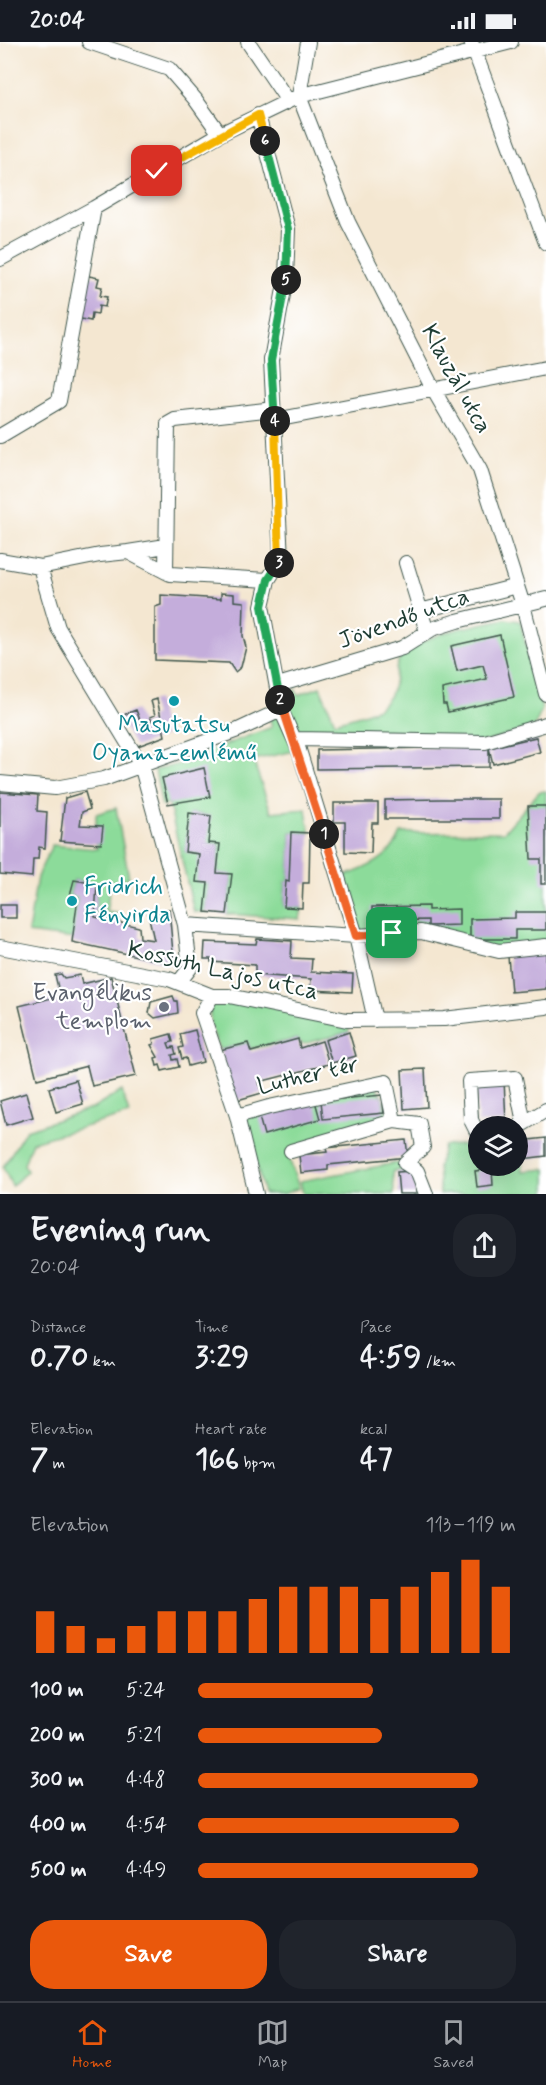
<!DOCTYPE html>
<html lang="en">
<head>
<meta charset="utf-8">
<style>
	body { margin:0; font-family:Mynerve,sans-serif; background:#20242c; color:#f1f3f6; height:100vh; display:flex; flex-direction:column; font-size:22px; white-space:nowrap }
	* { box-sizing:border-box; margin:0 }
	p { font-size:20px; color:#9ea1a6 }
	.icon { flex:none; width:33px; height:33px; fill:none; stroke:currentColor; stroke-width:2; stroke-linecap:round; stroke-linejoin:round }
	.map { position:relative; height:1152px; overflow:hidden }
	.drawer { display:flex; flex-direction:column; background:#171b24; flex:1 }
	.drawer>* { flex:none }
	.fabs { position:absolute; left:468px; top:1074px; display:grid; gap:12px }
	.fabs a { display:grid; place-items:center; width:60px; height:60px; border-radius:50%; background:#171b24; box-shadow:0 6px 24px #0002; font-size:30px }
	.pin { position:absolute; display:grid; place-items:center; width:51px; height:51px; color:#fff; margin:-26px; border-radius:12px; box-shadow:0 3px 9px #0006 }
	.km { position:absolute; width:30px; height:30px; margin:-15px; border-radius:50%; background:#222; color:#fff; font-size:16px; line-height:30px; text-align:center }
	.round { display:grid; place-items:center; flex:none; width:63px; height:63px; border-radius:24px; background:#20242c }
	.summary { display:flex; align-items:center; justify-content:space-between; height:102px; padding:0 30px }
	h1 { font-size:33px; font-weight:700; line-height:45px }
	.figures { display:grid; grid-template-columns:repeat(3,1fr); gap:9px; height:102px; padding:6px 30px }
	.figures div { display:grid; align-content:center }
	.figures b { font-size:30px; font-weight:700 }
	.figures small { font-size:16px; font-weight:400 }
	.figures p { font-size:16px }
	.chart { height:168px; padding:12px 30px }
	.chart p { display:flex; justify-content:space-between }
	.chart svg { width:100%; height:108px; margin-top:6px; stroke:#ea580c; stroke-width:6 }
	.action { display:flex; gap:12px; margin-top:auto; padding:12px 30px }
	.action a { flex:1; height:69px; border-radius:24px; background:#ea580c; color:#fff; font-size:24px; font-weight:700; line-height:69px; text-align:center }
	.action a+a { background:#20242c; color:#f1f3f6 }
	ul { padding:0 30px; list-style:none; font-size:20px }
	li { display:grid; grid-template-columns:96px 72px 1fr; align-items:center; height:45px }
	li i { height:15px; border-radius:8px; background:#ea580c }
	.status { display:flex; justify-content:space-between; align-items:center; height:42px; padding:0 30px; background:#171b24; direction:ltr }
	.status svg { height:16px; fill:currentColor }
	.tab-bar { display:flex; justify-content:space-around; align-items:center; height:84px; border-top:2px solid #363941; background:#171b24; font-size:16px; color:#9ea1a6 }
	.tab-bar a { display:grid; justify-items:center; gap:3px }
	.tab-bar .active { color:#ea580c }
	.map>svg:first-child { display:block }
	.green { fill:#8cdb9a; stroke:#568c67; stroke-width:1.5 }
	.building { fill:#c4addb }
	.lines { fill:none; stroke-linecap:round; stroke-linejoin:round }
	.minor-casing { stroke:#3f564c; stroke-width:16 }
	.minor { stroke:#fff; stroke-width:14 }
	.split-1-casing { stroke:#fff; stroke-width:12 }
	.split-2-casing { stroke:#fff; stroke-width:12 }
	.split-3-casing { stroke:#fff; stroke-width:12 }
	.split-4-casing { stroke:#fff; stroke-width:12 }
	.split-5-casing { stroke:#fff; stroke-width:12 }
	.split-6-casing { stroke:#fff; stroke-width:12 }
	.split-7-casing { stroke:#fff; stroke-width:12 }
	.split-1 { stroke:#f0652b; stroke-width:8 }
	.split-2 { stroke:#f0652b; stroke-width:8 }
	.split-3 { stroke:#22a559; stroke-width:8 }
	.split-4 { stroke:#f5b400; stroke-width:8 }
	.split-5 { stroke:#22a559; stroke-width:8 }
	.split-6 { stroke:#22a559; stroke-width:8 }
	.split-7 { stroke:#f5b400; stroke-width:8 }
	.culture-dot { fill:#0f9aa8; stroke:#fff; stroke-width:2 }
	.worship-dot { fill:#6b7280; stroke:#fff; stroke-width:2 }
	.labels { text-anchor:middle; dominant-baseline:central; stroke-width:4.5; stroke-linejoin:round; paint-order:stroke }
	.street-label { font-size:24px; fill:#1f3d34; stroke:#fff }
	.culture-label { font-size:24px; fill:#0d838f; stroke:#fff }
	.worship-label { font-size:24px; fill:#5b616d; stroke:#fff; text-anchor:end }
</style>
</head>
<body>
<div class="status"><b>20:04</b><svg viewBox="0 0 49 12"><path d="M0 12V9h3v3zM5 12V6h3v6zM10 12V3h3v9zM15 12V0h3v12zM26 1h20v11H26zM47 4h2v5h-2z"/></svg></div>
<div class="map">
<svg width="546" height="1152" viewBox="0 0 546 1152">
	<rect width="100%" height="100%" fill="#fff"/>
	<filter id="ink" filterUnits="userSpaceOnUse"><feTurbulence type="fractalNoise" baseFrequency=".0167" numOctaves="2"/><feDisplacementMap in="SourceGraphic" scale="12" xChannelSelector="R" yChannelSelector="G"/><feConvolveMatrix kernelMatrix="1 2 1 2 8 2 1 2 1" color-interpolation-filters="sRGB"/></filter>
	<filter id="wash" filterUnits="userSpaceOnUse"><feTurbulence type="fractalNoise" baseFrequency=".008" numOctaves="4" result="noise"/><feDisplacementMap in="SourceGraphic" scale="24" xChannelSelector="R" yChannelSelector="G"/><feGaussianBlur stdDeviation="1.35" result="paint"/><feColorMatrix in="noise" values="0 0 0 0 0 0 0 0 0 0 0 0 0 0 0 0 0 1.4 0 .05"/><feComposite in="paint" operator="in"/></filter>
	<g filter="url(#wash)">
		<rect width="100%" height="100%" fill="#f4e7d1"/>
		<path class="green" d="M505,577L520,579L542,668L534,685L485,700L303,693C291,675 283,666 295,647L298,653L320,645L335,680C364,671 391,671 395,636C396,628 396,620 402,614C429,589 470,585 505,577Z
			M281,668L299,708L253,718L271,770L306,767L310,791L291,790L289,840H286L284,864L302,866L300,877L227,872L232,833L217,831L220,802L206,801L210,774L190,771L185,810L199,812L208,841L205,870H194L169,762L162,764L155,728L206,716V710L272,685L269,674Z
			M546,749V904L499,909L421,890L356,894L337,837C363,827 390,819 401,791L504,790L539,750Z
			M116,766L129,836L111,840L106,870L119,872L118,880L95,875L97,842L74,838L70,853L78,855L74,897L28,891L37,835L52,803L97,807L96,772Z
			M229,954L347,978L349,990L303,1002L297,997L250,1007L248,1001L220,1008L210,984V958Z
			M375,1043L382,1053L389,1077L287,1110L299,1146L283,1152H264L245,1076Z
			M122,1049L129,1072L32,1100L24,1122L27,1129L12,1144L3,1125L26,1088L94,1066Z
			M518,1099H520L523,1129L546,1127V1152H440L438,1125L444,1104L478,1102V1124H518Z
			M396,1121L410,1128L393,1129L394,1152H303L300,1139Z"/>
		<g id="blocks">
			<path class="building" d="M84,233L99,236L97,244L102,245L100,254L107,255L105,265L99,264L98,272L92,271L91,279L76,276Z
				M221,551L234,552V559L244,560L243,594L246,605L241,625L235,630L229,621L155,618V565L161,563V553L221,557Z
				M500,593L514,655L448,670L446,662H443L442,647L487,637L483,623L457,629L451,604Z
				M157,657L165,694L135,705L118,675L136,668L142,683L152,679L150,675L155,673L151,659Z
				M536,695L540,710L493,722L489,706Z
				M430,706H489V725L317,727V708Z
				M204,726L210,755L168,762L162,736Z
				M0,750L38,753L37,769L47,770L45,806L39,805L38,817H33L32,835L0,832Z
				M85,750L90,767L82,770L80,783L103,784L101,802L60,799L65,756Z
				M441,757H499V777H385V758Z
				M334,761H378V781H372L371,811L345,810V780H334Z
				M528,764H546V842H541V817H531Z
				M189,771L211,774L208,801L220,802L217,831L232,832L227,872L205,870L208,841L196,840L199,812L185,810Z
				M291,790L310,791L309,841H303L302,866L284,865L286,839L289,840Z
				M74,838L97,842L95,875L139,885L140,896L154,898L148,871L169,867L174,922L72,900L78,855L70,853Z
				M0,863H16V876H0Z
				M428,864V868L459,867V883L428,884V878L372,879V865Z
				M515,870H546V888H515V897H470V877L515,876Z
				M257,897L292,899L291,916L312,917L311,930L353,932L352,950L310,948L311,937L255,933V923L211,920V917H204L205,900L256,902Z
				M546,911V947L511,950L508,914Z
				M61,932L64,936L80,933L82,942L111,935L136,1034L92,1044L87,1024L37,1037L19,964L60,954L55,933Z
				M173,954L175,959H177L178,971L155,976L149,971L151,960Z
				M195,988L203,1020L188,1024L186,1016L182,1017L179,1006L183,1005L180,992Z
				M349,990L356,1014L332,1021L325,998Z
				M171,992L173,1000L168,1001L170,1006L174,1005L176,1012L172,1013L173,1018L177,1017L179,1025L162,1029L160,1023L157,1024L155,1016L158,1015L151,1003L154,1002L153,997Z
				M298,997L300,1006L322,999L329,1022L259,1040L262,1051L234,1059L220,1008L248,1001L251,1010Z
				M425,1027L427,1065L404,1067L402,1028Z
				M76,1038L83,1062L56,1070L49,1046Z
				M504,1038L506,1080L478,1081L476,1040Z
				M26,1051L33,1075L6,1083L0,1059Z
				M382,1053L384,1071L323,1077L321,1059Z
				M315,1059L320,1077L264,1093L259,1075Z
				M546,1096V1114L522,1117L520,1099Z
				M406,1098L408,1115L328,1123V1128L301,1131L299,1113L327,1110L326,1106Z
				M492,1127L493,1143L477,1145L475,1129Z
				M414,1129L416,1152H399L397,1130Z"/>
		</g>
	</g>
	<g filter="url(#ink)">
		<use href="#blocks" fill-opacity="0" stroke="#3f564c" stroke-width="1.5"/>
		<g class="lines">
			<defs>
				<path id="minor" d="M89,0L169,27L195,57L220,92
					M248,0L288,59
					M471,0L546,201
					M299,54L348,180L433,347L480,428L523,563L546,652
					M299,54L308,0
					M258,73L288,187L286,236L271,318L281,517L268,538L262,564L281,668L299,708L356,894L375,978
					M0,217L94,166L220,92L299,54L511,0
					M275,378L546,326
					M0,394L59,359L94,166
					M128,510L166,504
					M0,518L40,525L100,513L128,510L170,532L268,538
					M406,521L427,590
					M40,525L58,586L141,723L185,883L190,926L180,939
					M166,530L168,382L175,378L274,367
					M420,569L517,544
					M278,643L402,606L432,587L457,579L546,557
					M295,697L485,700L546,682
					M0,741L55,746L104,737L238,688L281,668
					M185,883L356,894L421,890L499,909L546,904
					M0,905L169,937L212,954H229L347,978L444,977L546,965
					M212,954L202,971L237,1074L256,1152
					M237,1074L269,1065L386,1040L394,1079
					M518,1085L546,1068
					M478,1092L471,1078L469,1039L515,1036L524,1081
					M291,1109L394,1079L419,1082L423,1105L405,1121L417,1129L426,1152"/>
			</defs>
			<use href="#minor" class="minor-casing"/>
			<use href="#minor" class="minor"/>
		</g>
	</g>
	<g class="lines" filter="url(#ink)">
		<defs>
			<path id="split-1" d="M324,792L356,894L392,891"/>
			<path id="split-2" d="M280,658L324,792"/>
			<path id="split-3" d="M279,521L268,538L262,564L280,658"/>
			<path id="split-4" d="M275,379L279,521"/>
			<path id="split-5" d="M275,379L271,318L286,238"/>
			<path id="split-6" d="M265,99L288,187L286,238"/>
			<path id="split-7" d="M157,129L258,73L265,99"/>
		</defs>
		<use href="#split-1" class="split-1-casing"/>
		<use href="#split-2" class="split-2-casing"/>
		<use href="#split-3" class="split-3-casing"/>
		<use href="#split-4" class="split-4-casing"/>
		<use href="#split-5" class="split-5-casing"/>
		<use href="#split-6" class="split-6-casing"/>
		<use href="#split-7" class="split-7-casing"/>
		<use href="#split-1" class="split-1"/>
		<use href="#split-2" class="split-2"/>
		<use href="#split-3" class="split-3"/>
		<use href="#split-4" class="split-4"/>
		<use href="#split-5" class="split-5"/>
		<use href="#split-6" class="split-6"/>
		<use href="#split-7" class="split-7"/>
	</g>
	<g class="culture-dot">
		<circle cx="174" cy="659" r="6"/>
		<circle cx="72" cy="859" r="6"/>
	</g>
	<circle class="worship-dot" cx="164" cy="965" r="6"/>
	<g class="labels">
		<g class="street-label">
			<text transform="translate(456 337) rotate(61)">Klauzál utca</text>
			<text transform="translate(404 577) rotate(-20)">Jövendő utca</text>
			<text transform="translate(223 929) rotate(13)">Kossuth Lajos utca</text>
			<text transform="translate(308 1034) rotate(-13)">Luther tér</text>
		</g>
		<g class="culture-label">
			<text x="174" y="683">Masutatsu<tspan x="174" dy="28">Oyama-emlémű</tspan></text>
			<text x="84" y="845" text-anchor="start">Fridrich<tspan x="84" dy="28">Fényirda</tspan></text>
		</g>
		<g class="worship-label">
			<text x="152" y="951">Evangélikus<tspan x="152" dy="28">templom</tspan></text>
		</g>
	</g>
</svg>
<div class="fabs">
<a><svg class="icon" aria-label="layers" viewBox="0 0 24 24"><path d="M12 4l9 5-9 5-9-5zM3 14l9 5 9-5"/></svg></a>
</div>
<div class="pin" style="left:392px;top:891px;background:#1e9e55"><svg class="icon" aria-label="arrive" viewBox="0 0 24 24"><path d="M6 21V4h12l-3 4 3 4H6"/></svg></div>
<div class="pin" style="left:157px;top:129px;background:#d93025"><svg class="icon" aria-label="check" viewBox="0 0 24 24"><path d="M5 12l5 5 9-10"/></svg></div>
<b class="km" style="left:324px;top:792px">1</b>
<b class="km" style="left:280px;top:658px">2</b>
<b class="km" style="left:279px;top:521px">3</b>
<b class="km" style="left:275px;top:379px">4</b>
<b class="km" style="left:286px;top:238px">5</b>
<b class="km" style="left:265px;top:99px">6</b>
</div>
<section class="drawer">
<div class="summary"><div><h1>Evening run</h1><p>20:04</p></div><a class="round"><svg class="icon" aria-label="share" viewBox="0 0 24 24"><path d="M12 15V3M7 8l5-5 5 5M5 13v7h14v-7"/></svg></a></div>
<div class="figures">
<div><p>Distance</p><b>0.70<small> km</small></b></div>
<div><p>Time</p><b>3:29</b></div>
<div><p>Pace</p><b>4:59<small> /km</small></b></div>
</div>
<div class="figures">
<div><p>Elevation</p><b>7<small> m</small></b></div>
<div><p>Heart rate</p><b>166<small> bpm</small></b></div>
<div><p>kcal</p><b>47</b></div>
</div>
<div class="chart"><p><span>Elevation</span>113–119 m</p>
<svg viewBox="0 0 160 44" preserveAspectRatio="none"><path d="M5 44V27M15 44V33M25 44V38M35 44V33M45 44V27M55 44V27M65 44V27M75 44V22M85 44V17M95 44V17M105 44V17M115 44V22M125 44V17M135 44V11M145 44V6M155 44V17"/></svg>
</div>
<ul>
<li><b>100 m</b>5:24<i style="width:55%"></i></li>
<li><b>200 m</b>5:21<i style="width:58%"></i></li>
<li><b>300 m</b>4:48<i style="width:88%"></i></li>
<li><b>400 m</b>4:54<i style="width:82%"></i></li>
<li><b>500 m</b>4:49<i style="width:88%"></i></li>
</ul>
<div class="action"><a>Save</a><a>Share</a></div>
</section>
<nav class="tab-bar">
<a class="active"><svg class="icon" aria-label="home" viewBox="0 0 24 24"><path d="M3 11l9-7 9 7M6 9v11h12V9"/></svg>Home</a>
<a><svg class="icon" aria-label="map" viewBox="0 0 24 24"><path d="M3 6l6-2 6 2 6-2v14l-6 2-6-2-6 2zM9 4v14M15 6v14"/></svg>Map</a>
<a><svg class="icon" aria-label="saved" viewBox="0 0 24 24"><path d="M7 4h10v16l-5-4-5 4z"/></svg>Saved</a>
</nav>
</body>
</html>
